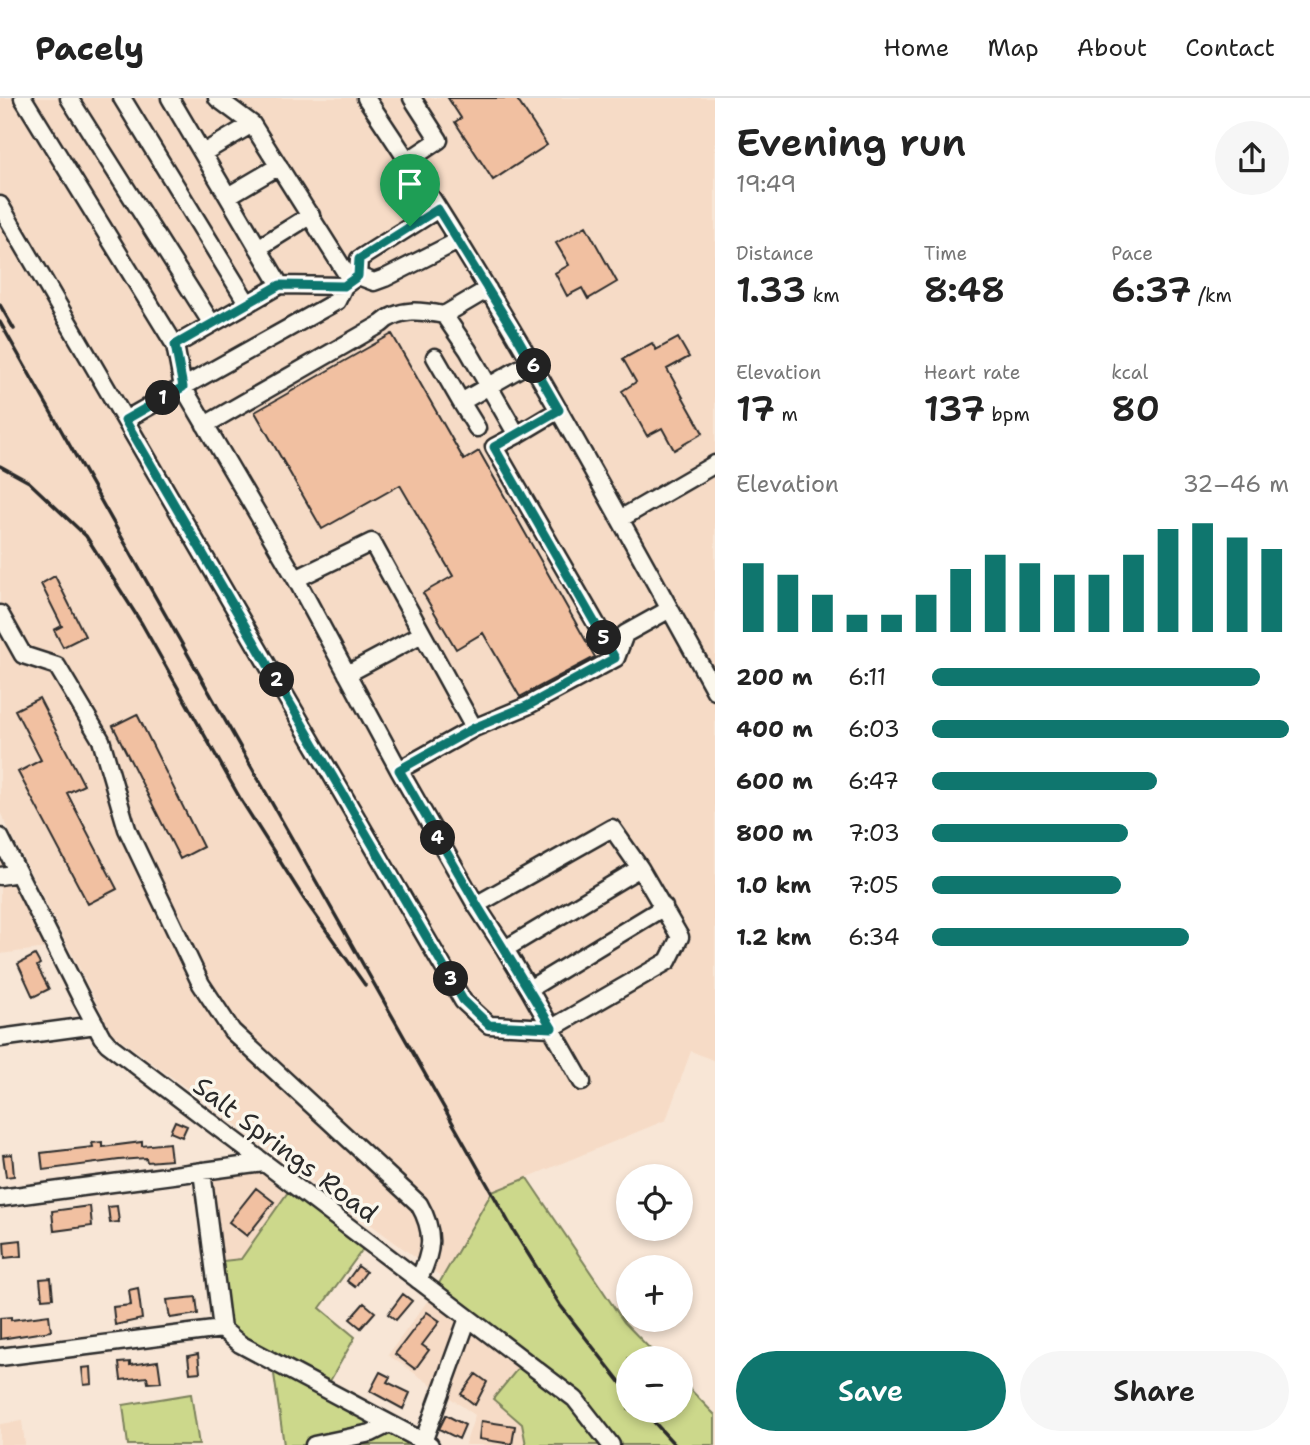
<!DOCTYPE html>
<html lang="en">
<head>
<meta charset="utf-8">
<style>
	body { margin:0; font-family:"Shantell Sans",sans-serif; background:#f6f6f6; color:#222; height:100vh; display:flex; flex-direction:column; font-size:26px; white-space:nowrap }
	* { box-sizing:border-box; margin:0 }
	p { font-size:23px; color:#767676 }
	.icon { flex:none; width:38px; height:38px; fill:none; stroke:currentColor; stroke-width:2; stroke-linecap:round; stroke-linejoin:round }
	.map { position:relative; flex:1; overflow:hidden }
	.sheet { display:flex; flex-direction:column; background:#fff; width:595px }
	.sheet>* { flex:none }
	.fabs { position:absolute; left:616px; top:1066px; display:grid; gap:14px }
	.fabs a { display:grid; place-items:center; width:77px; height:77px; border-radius:50%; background:#fff; box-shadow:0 4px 10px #0003; font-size:35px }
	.pin { position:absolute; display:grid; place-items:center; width:60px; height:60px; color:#fff; margin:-72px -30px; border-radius:50% 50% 50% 0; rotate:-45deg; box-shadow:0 0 7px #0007 }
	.pin .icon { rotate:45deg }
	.km { position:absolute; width:35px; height:35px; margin:-18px; border-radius:50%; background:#222; color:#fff; font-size:19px; line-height:35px; text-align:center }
	.round { display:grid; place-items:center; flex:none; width:74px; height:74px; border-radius:37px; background:#f6f6f6 }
	.summary { display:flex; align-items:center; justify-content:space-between; height:119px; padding:0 21px }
	h1 { font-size:38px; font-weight:600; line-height:52px }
	.stats { display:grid; grid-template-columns:repeat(3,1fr); gap:10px; height:119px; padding:7px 21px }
	.stats div { display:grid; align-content:center }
	.stats b { font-size:35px; font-weight:600 }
	.stats small { font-size:19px; font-weight:400 }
	.stats p { font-size:19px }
	.chart { height:196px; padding:14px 21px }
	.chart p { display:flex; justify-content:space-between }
	.chart svg { width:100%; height:126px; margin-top:7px; stroke:#0f766e; stroke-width:6 }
	.cta { display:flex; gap:14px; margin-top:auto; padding:14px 21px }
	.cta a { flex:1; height:80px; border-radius:42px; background:#0f766e; color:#fff; font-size:28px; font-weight:600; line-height:80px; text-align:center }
	.cta a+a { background:#f6f6f6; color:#222 }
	ul { padding:0 21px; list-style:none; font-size:23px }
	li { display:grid; grid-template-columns:112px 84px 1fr; align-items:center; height:52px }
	li i { height:18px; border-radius:9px; background:#0f766e }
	header { display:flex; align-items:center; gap:42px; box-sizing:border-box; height:98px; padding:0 35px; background:#fff; border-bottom:2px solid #e0e0e0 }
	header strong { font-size:33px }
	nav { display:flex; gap:38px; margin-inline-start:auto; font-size:24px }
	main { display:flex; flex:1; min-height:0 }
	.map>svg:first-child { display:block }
	.built { fill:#f6dbc6 }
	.green { fill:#ccd88b; stroke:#7c825b; stroke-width:2 }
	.building { fill:#f1c0a1; stroke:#2b2b2b; stroke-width:2 }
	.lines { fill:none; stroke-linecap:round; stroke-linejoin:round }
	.minor-casing { stroke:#2b2b2b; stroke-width:21 }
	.minor { stroke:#fbf7ec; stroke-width:16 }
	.rail { stroke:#2b2b2b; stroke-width:3.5 }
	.route-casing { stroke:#fff; stroke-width:14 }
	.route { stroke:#0f766e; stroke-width:9 }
	.labels { text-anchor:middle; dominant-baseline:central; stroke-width:7; stroke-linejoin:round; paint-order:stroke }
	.street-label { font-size:26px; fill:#2b2b2b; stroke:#fbf7ec }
</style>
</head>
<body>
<header>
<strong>Pacely</strong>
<nav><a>Home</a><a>Map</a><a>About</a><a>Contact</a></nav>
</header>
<main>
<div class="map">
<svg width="715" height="1347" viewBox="0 0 715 1347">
	<rect width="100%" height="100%" fill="#f8e6d6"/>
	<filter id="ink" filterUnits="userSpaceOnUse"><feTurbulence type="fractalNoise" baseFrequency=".0143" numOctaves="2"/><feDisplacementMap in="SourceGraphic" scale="14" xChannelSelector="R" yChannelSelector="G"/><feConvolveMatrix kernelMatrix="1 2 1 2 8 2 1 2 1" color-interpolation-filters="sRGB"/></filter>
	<g filter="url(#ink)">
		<path class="built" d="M0,0H715V963L691,953L666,1022L492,1094L443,1180L112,935L0,714Z
			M0,739L55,849L0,856Z
			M264,1065L293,1087L241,1161L213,1164L202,1073Z
			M434,1194L524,1263L522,1326L526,1347H465L475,1317L388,1257Z
			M22,1323L25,1347H0V1326Z"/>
		<path class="green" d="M527,1080L624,1224L659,1260H628V1312H681V1282L715,1317V1347H526L522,1326L493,1301L524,1263L434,1194L492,1094Z
			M293,1087L368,1144L320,1210L355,1239L326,1290L430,1347H284L272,1262L230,1238L213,1164L241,1161Z
			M191,1296L199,1347H128L123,1307Z"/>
		<path class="building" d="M448,0H516L547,47L493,82L455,24L461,20Z
			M586,128L617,184L588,201L582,190L567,198L555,175L569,167L556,145Z
			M392,236L464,362L479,353L595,559L520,599L483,535L456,551L423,495L453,478L400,387L322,431L255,314Z
			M678,240L689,259L667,271L703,335L674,352L662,330L647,338L622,293L636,284L623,261L652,245L656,252Z
			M55,478L85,538L63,549L54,532L62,528L41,486Z
			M39,600L84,687L67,695L117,791L88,806L18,674L41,662L15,612Z
			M137,616L203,749L180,761L113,628Z
			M35,857L40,866L37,868L49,891L33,899L18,866Z
			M175,1023L187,1028L182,1039L170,1034Z
			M102,1044V1049L142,1044V1048L169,1045L171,1062L147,1064L146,1060L119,1062L43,1072L41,1055L93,1049L92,1045Z
			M12,1056L14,1078L6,1079L3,1057Z
			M256,1090L274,1104L247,1138L229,1124Z
			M90,1108L92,1128L54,1133L52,1113Z
			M117,1108L119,1124L110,1125L108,1109Z
			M21,1142L22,1158L5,1160L4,1144Z
			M358,1168L366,1174L355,1189L347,1183Z
			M51,1180L53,1200L42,1201L40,1181Z
			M138,1190L142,1221L115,1227L113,1209L131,1207L129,1192Z
			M403,1196L412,1203L396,1222L388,1216Z
			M196,1199L198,1216L170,1220L167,1202Z
			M364,1205L375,1214L361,1230L350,1221Z
			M427,1214L440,1223L422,1247L429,1252L415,1271L395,1256Z
			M49,1217L51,1233L0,1241V1220L11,1219V1222Z
			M198,1256L200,1274L190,1275L188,1258Z
			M158,1263L161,1284L148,1285L147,1279L121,1282L119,1265L130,1264V1267Z
			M91,1269L92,1286L84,1287L82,1270Z
			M380,1274L390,1279L387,1284L410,1295L403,1311L370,1293Z
			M476,1276L487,1284L475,1307L461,1296Z
			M446,1317L465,1327L459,1341L439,1331Z
			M481,1323L515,1328L512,1346L479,1341Z"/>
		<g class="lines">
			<defs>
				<path id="minor" d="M23,0L175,247L280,187L170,0
					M69,0L212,226
					M122,0L248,206
					M217,0L252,26L351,183
					M366,0C495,190 604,392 715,593
					M203,55L252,26
					M409,62L439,42L412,0
					M228,98L279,68
					M0,107L463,903L489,927L552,930L668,863L680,839L640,770L505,851L529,891L664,809
					M258,150L311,117
					M358,178L374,184L385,180L458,143
					M280,187L344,188
					M488,191L444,217L468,252L517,337L559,312
					M175,247L183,289L337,203L344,188L358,178L359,161L438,111
					M435,259L461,304L531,264
					M461,304L477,330
					M125,322L183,289L296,481
					M205,327L381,226C399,209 422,213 444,217
					M517,337L494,349L616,560
					M620,421L715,366
					M0,516L23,557L57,568L101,642L127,731L201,886L232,933L419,1106C435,1134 433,1154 418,1182
					M347,576L422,536
					M474,630L527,608L616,560L625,536L670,511
					M399,672L296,481L372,444L474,630L399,672L476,807
					M0,739L82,902L102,939L108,946L575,1301L611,1347
					M0,778L18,775
					M505,851L476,807L612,730L640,770
					M529,891L582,984
					M0,940L96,927
					M202,1073L222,1231L240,1246L430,1347
					M0,1100L264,1065
					M0,1259L222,1231
					M314,1347L371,1335L389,1326
					M422,1347L468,1220"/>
			</defs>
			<use href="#minor" class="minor-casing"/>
			<use href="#minor" class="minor"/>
			<path class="rail" d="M0,207L14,231
				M0,224L512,1130L560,1207L628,1294
				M0,368L29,384L86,438L142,526L241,702L304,801L365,887
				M643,1312L675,1347"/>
		</g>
	</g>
	<g class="lines" filter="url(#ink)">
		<defs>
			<path id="route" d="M438,111L516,237L559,312L494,349L615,560L527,608L474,630L399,672L477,807L552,930L489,927L463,902L125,322L183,289L175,247L280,187L344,188L358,178L359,161Z"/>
		</defs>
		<use href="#route" class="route-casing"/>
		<use href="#route" class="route"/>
	</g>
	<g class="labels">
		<g class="street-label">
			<text transform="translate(286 1051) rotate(37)">Salt Springs Road</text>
		</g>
	</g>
</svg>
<div class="fabs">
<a><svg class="icon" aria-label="locate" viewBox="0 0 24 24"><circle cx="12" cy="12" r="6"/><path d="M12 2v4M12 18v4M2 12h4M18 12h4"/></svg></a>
<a>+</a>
<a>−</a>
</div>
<div class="pin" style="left:410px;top:128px;background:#1e9e55"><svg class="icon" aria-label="arrive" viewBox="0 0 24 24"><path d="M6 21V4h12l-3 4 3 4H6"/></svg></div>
<b class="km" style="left:163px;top:300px">1</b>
<b class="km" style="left:277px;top:582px">2</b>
<b class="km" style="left:451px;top:881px">3</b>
<b class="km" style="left:438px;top:740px">4</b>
<b class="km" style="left:604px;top:540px">5</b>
<b class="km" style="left:534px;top:268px">6</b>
</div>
<section class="sheet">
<div class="summary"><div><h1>Evening run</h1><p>19:49</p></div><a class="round"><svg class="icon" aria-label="share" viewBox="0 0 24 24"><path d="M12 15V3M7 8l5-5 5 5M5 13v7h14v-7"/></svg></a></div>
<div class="stats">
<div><p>Distance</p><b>1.33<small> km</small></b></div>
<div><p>Time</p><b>8:48</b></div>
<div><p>Pace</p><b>6:37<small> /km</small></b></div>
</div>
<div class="stats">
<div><p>Elevation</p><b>17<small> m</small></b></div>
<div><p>Heart rate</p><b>137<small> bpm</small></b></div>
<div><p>kcal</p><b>80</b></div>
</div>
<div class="chart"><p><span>Elevation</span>32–46 m</p>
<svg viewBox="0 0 160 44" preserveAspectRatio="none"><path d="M5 44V20M15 44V24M25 44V31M35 44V38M45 44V38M55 44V31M65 44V22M75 44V17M85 44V20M95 44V24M105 44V24M115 44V17M125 44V8M135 44V6M145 44V11M155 44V15"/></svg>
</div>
<ul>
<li><b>200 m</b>6:11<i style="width:92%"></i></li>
<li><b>400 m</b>6:03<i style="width:100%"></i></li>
<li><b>600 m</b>6:47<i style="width:63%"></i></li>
<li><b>800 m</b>7:03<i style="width:55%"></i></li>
<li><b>1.0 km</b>7:05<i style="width:53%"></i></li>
<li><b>1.2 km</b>6:34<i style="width:72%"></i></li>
</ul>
<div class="cta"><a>Save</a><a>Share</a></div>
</section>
</main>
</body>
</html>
